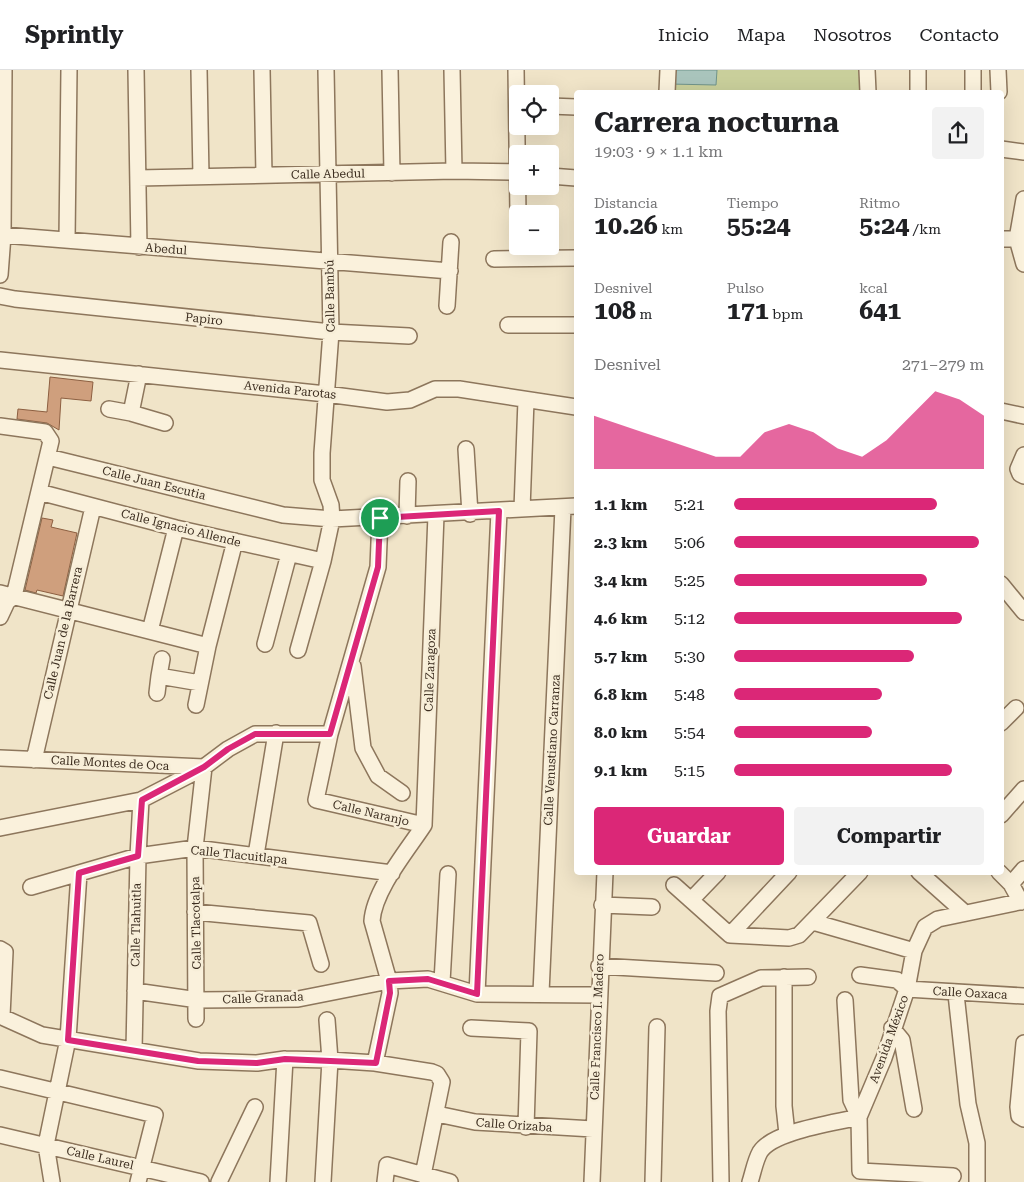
<!DOCTYPE html>
<html lang="es">
<head>
<meta charset="utf-8">
<style>
	body { margin:0; font-family:"Roboto Serif",serif; background:#f2f2f2; color:#202124; height:100vh; display:flex; flex-direction:column; font-size:19px; white-space:nowrap }
	* { box-sizing:border-box; margin:0 }
	p { font-size:16px; color:#757577 }
	.icon { flex:none; width:28px; height:28px; fill:none; stroke:currentColor; stroke-width:2; stroke-linecap:round; stroke-linejoin:round }
	.map { position:relative; flex:1; overflow:hidden }
	.panel { position:absolute; left:574px; top:20px; width:430px; height:785px; display:flex; flex-direction:column; background:#fff; border-radius:5px; box-shadow:0 5px 20px #0002 }
	.panel>* { flex:none }
	.fabs { position:absolute; left:509px; top:15px; display:grid; gap:10px }
	.fabs a { display:grid; place-items:center; width:50px; height:50px; border-radius:5px; background:#fff; box-shadow:0 5px 20px #0002; font-size:25px }
	.pin { position:absolute; display:grid; place-items:center; width:42px; height:42px; color:#fff; margin:-21px; border:2px solid #fff; border-radius:50%; box-shadow:0 1px 5px #0007 }
	.round { display:grid; place-items:center; flex:none; width:52px; height:52px; border-radius:5px; background:#f2f2f2 }
	.overview { display:flex; align-items:center; justify-content:space-between; height:85px; padding:0 20px }
	h1 { font-size:28px; font-weight:700; line-height:38px }
	.stats { display:grid; grid-template-columns:repeat(3,1fr); gap:8px; height:85px; padding:5px 20px }
	.stats div { display:grid; align-content:center }
	.stats b { font-size:25px; font-weight:700 }
	.stats small { font-size:14px; font-weight:400 }
	.stats p { font-size:14px }
	.chart { height:140px; padding:10px 20px }
	.chart p { display:flex; justify-content:space-between }
	.chart svg { width:100%; height:90px; margin-top:5px; fill:#db2777; opacity:.7 }
	.cta { display:flex; gap:10px; margin-top:auto; padding:10px 20px }
	.cta a { flex:1; height:58px; border-radius:5px; background:#db2777; color:#fff; font-size:20px; font-weight:700; line-height:58px; text-align:center }
	.cta a+a { background:#f2f2f2; color:#202124 }
	ul { padding:0 20px; list-style:none; font-size:16px }
	li { display:grid; grid-template-columns:80px 60px 1fr; align-items:center; height:38px }
	li i { height:12px; border-radius:6px; background:#db2777 }
	header { display:flex; align-items:center; gap:30px; box-sizing:border-box; height:70px; padding:0 25px; background:#fff; border-bottom:1px solid #e0e0e0 }
	header strong { font-size:24px }
	nav { display:flex; gap:28px; margin-inline-start:auto; font-size:18px }
	.map>svg:first-child { display:block }
	.green { fill:#c9cf9b }
	.water { fill:#a9c4bc; stroke:#6f938a }
	.building { fill:#cf9f7d; stroke:#8d5f41 }
	.lines { fill:none; stroke-linecap:round; stroke-linejoin:round }
	.minor-casing { stroke:#8d765c; stroke-width:18 }
	.minor { stroke:#faf1dc; stroke-width:15 }
	.route-casing { stroke:#fff; stroke-width:10 }
	.route { stroke:#db2777; stroke-width:6 }
	.labels { text-anchor:middle; dominant-baseline:central; stroke-width:5; stroke-linejoin:round; paint-order:stroke }
	.street-label { font-size:12px; fill:#3d2e20; stroke:#f7eed8 }
</style>
</head>
<body>
<header>
<strong>Sprintly</strong>
<nav><a>Inicio</a><a>Mapa</a><a>Nosotros</a><a>Contacto</a></nav>
</header>
<div class="map">
<svg width="1024" height="1112" viewBox="0 0 1024 1112">
	<rect width="100%" height="100%" fill="#f0e4c8"/>
	<path class="green" d="M669,0H866L865,22H670Z"/>
	<path class="water" d="M670,0H717L716,15L669,14Z"/>
	<path class="building" d="M50,307L93,312L91,331L61,328L59,360L47,353L17,349L18,339L47,342Z
		M42,448L53,450L51,457L77,463L63,526L37,520L36,523L25,520Z"/>
	<g class="lines">
		<defs>
			<path id="minor" d="M136,0L139,177
				M199,0L201,107
				M262,0L264,105
				M390,0L392,103
				M452,0L454,101
				M516,0L518,144
				M867,0L868,22
				M918,0V22
				M973,0V22
				M998,0L999,22
				M667,22L668,0
				M550,36L576,37
				M1001,79L1024,82
				M550,106L576,108
				M138,108L454,101L518,102
				M1024,129L1017,169L1024,194
				M3,165L450,201
				M1001,169H1017
				M67,170L69,0
				M494,189L576,188
				M0,205L3,165L4,0
				M0,226L15,229L331,262L409,266
				M447,236L451,172
				M508,255H576
				M0,290L326,324L387,332L410,330L435,319H459L576,337
				M139,304L131,343L165,353
				M109,339L131,343
				M1001,341L1024,346
				M0,356L45,362L51,371L14,526L7,532L0,547
				M466,379L470,444
				M1024,385L1018,399L1020,404L1024,406
				M48,387L283,445L332,449L576,436
				M39,422L176,458L323,491
				M522,439L526,330
				M407,446L408,411
				M380,448L378,497L330,664L316,730L424,755
				M1001,514L1024,542
				M0,523L208,576
				M150,561L176,458
				M265,574L289,484
				M298,580L323,491L332,449L331,435L322,410V383L331,262L326,0
				M353,596L363,678L378,706L402,723
				M159,606L162,589
				M157,623L159,606L200,613
				M196,635L208,576L235,471
				M1001,653L1016,638
				M0,688L204,697L228,679L255,664H330
				M34,690L93,437
				M1001,745L1024,719
				M424,755L436,445
				M0,758L141,730L203,698
				M256,785L276,663
				M919,802L965,843
				M999,802L1011,814L1021,832
				M1011,814L1024,799
				M674,815L730,865L789,868L799,865L860,802
				M31,817L138,786L195,778L392,803
				M692,829L718,802
				M602,835L652,837
				M195,842L309,853L321,894
				M813,852L914,881
				M730,865L789,802
				M0,879L5,882L2,946
				M599,896L716,903
				M860,905L897,910L907,919L1024,926
				M784,907V1036L787,1064
				M442,912L448,804
				M135,921L198,930L298,929L389,911L428,909L477,924L598,925
				M541,923L563,438
				M477,924L499,441
				M956,924L968,1034L977,1073V1112
				M845,930L851,1030L859,1047L860,1101L953,1106
				M0,946L42,965L199,991L257,993L285,989L330,990L375,993L432,1002L437,1004L442,1012L423,1105
				M196,949L195,778L204,697
				M471,958L529,961L526,1057
				M892,958L902,970L914,1039
				M1024,973L1018,1037L1019,1046L1024,1049
				M134,980L138,786L141,730
				M375,993L390,923L389,911L372,851C374,820 407,781 424,755
				M0,1008L155,1045L138,1112
				M437,1044L475,1052L593,1059
				M0,1065L201,1112
				M52,1112L46,1075L68,969L79,803
				M219,1112L255,1037
				M278,1112L285,989
				M323,1112L330,990L327,950
				M385,1112L387,1095L450,1112
				M592,1112L605,802
				M653,1112L657,957
				M721,1112L718,941L720,926L761,908L808,907
				M750,1112C753,1103 755,1091 760,1082C773,1061 835,1053 859,1047L884,988L907,919L914,881L925,857L938,849L1024,831"/>
		</defs>
		<use href="#minor" class="minor-casing"/>
		<use href="#minor" class="minor"/>
	</g>
	<g class="lines">
		<defs>
			<path id="route" d="M499,441L477,924L428,909L389,911L390,923L376,993L285,989L257,993L198,991L68,970L79,803L138,786L142,730L204,697L228,679L255,664H330L378,497L380,448Z"/>
		</defs>
		<use href="#route" class="route-casing"/>
		<use href="#route" class="route"/>
	</g>
	<g class="labels">
		<g class="street-label">
			<text transform="translate(328 104) rotate(-1)">Calle Abedul</text>
			<text transform="translate(166 179) rotate(4)">Abedul</text>
			<text transform="translate(330 226) rotate(-91)">Calle Bambú</text>
			<text transform="translate(204 249) rotate(6)">Papiro</text>
			<text transform="translate(290 320) rotate(6)">Avenida Parotas</text>
			<text transform="translate(154 413) rotate(14)">Calle Juan Escutia</text>
			<text transform="translate(181 458) rotate(14)">Calle Ignacio Allende</text>
			<text transform="translate(63 563) rotate(-77)">Calle Juan de la Barrera</text>
			<text transform="translate(430 600) rotate(-88)">Calle Zaragoza</text>
			<text transform="translate(552 680) rotate(-87)">Calle Venustiano Carranza</text>
			<text transform="translate(110 693) rotate(3)">Calle Montes de Oca</text>
			<text transform="translate(371 743) rotate(13)">Calle Naranjo</text>
			<text transform="translate(239 785) rotate(6)">Calle Tlacuitlapa</text>
			<text transform="translate(196 853) rotate(-91)">Calle Tlacotalpa</text>
			<text transform="translate(136 855) rotate(-89)">Calle Tlahuitla</text>
			<text transform="translate(970 923) rotate(3)">Calle Oaxaca</text>
			<text transform="translate(263 928) rotate(-2)">Calle Granada</text>
			<text transform="translate(597 957) rotate(-88)">Calle Francisco I. Madero</text>
			<text transform="translate(889 969) rotate(-70)">Avenida México</text>
			<text transform="translate(514 1055) rotate(4)">Calle Orizaba</text>
			<text transform="translate(100 1088) rotate(13)">Calle Laurel</text>
		</g>
	</g>
</svg>
<div class="fabs">
<a><svg class="icon" aria-label="locate" viewBox="0 0 24 24"><circle cx="12" cy="12" r="6"/><path d="M12 2v4M12 18v4M2 12h4M18 12h4"/></svg></a>
<a>+</a>
<a>−</a>
</div>
<div class="pin" style="left:380px;top:448px;background:#1e9e55"><svg class="icon" aria-label="arrive" viewBox="0 0 24 24"><path d="M6 21V4h12l-3 4 3 4H6"/></svg></div>
<section class="panel">
<div class="overview"><div><h1>Carrera nocturna</h1><p>19:03 · 9 × 1.1 km</p></div><a class="round"><svg class="icon" aria-label="share" viewBox="0 0 24 24"><path d="M12 15V3M7 8l5-5 5 5M5 13v7h14v-7"/></svg></a></div>
<div class="stats">
<div><p>Distancia</p><b>10.26<small> km</small></b></div>
<div><p>Tiempo</p><b>55:24</b></div>
<div><p>Ritmo</p><b>5:24<small> /km</small></b></div>
</div>
<div class="stats">
<div><p>Desnivel</p><b>108<small> m</small></b></div>
<div><p>Pulso</p><b>171<small> bpm</small></b></div>
<div><p>kcal</p><b>641</b></div>
</div>
<div class="chart"><p><span>Desnivel</span>271–279 m</p>
<svg viewBox="0 0 160 44" preserveAspectRatio="none"><path d="M0 44V18L10 22L20 26L30 30L40 34L50 38L60 38L70 26L80 22L90 26L100 34L110 38L120 30L130 18L140 6L150 10L160 18V44z"/></svg>
</div>
<ul>
<li><b>1.1 km</b>5:21<i style="width:81%"></i></li>
<li><b>2.3 km</b>5:06<i style="width:98%"></i></li>
<li><b>3.4 km</b>5:25<i style="width:77%"></i></li>
<li><b>4.6 km</b>5:12<i style="width:91%"></i></li>
<li><b>5.7 km</b>5:30<i style="width:72%"></i></li>
<li><b>6.8 km</b>5:48<i style="width:59%"></i></li>
<li><b>8.0 km</b>5:54<i style="width:55%"></i></li>
<li><b>9.1 km</b>5:15<i style="width:87%"></i></li>
</ul>
<div class="cta"><a>Guardar</a><a>Compartir</a></div>
</section>
</div>
</body>
</html>
